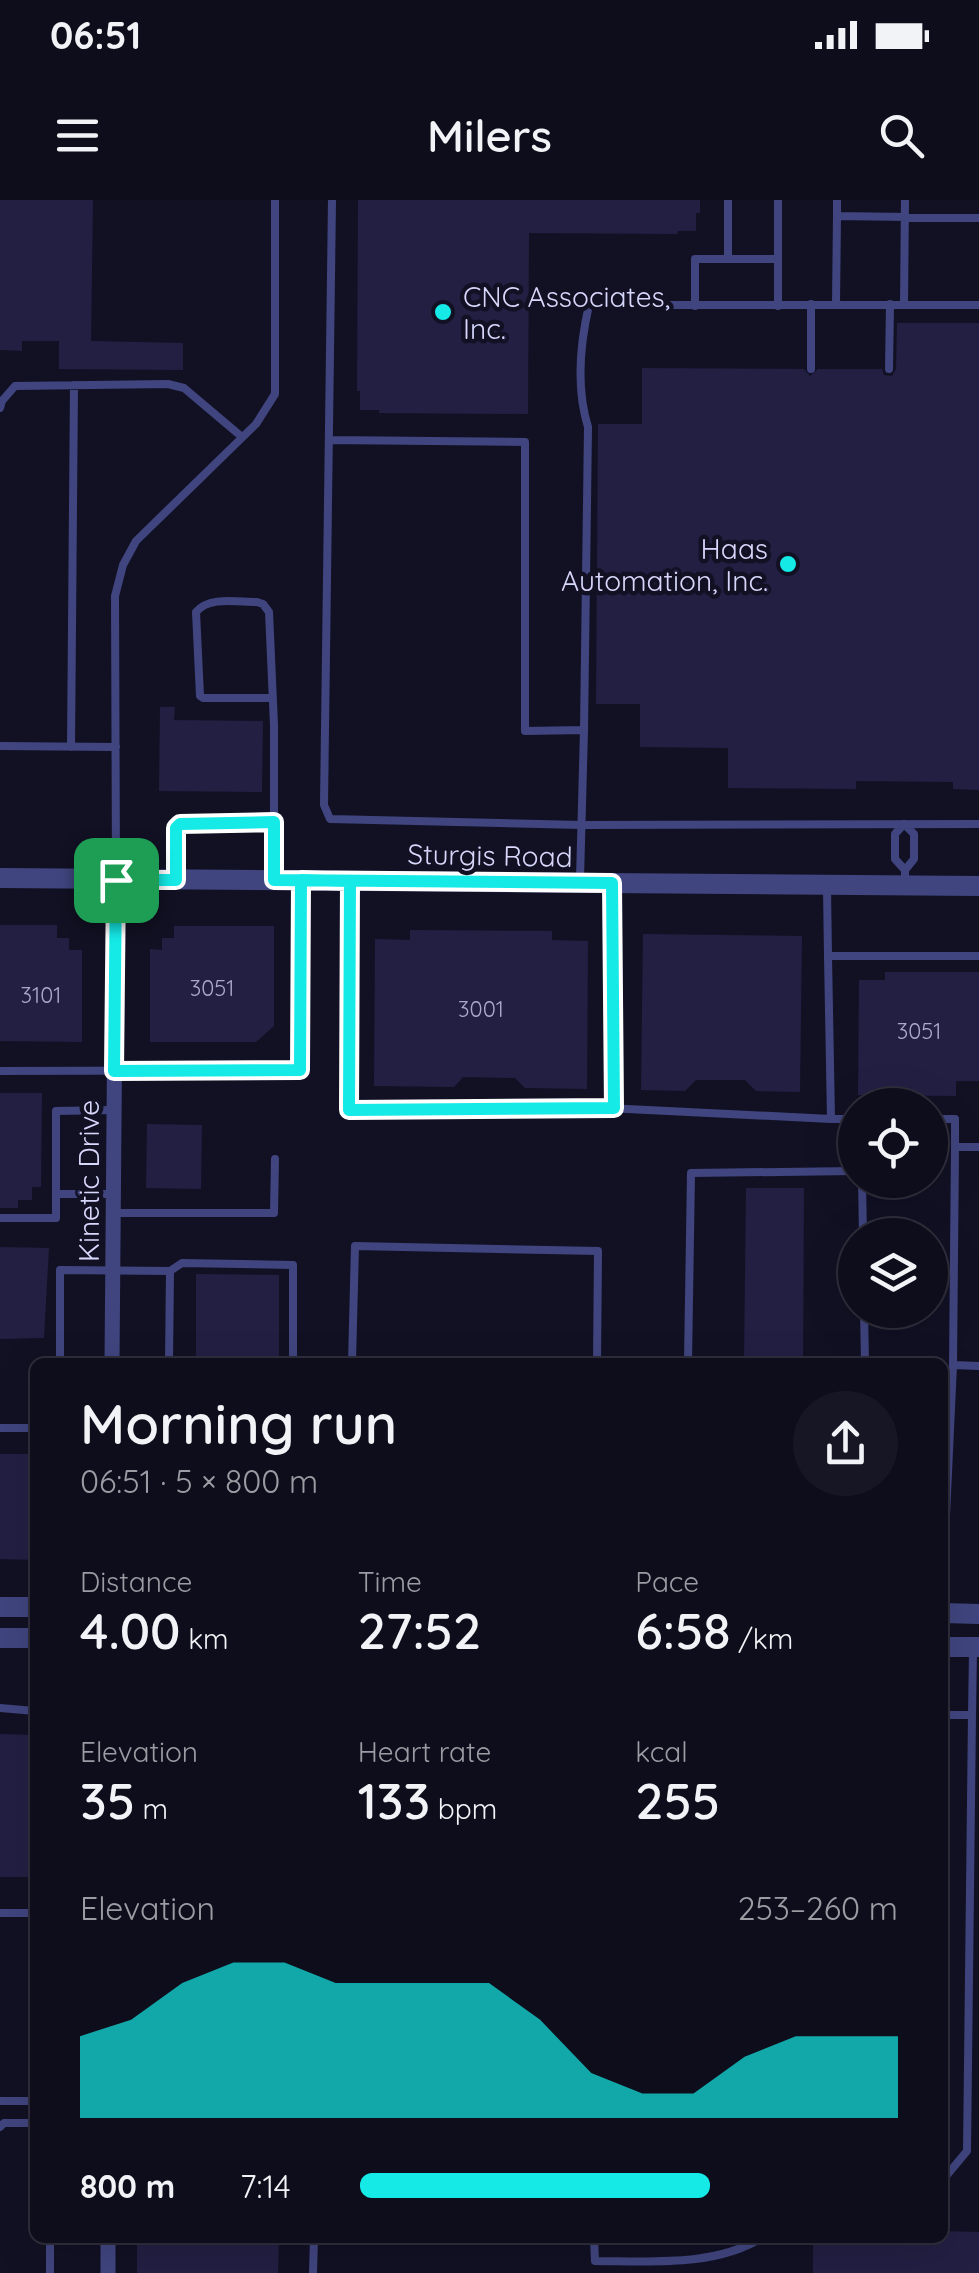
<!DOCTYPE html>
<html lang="en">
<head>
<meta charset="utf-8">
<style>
	body { margin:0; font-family:Quicksand,sans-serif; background:#171624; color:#f1f3f6; height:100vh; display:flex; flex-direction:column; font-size:38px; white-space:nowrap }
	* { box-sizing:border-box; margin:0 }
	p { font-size:32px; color:#9b9ca3 }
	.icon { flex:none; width:55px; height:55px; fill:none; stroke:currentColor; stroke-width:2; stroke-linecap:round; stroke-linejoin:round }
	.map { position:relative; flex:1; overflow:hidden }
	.side { position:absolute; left:30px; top:1158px; width:918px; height:885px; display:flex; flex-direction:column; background:#0e0d1b; border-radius:15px; box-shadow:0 10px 40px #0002,0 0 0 2px #2e2d3a }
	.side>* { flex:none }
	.controls { position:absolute; left:838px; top:888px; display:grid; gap:20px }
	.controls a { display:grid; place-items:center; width:110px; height:110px; border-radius:50%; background:#0e0d1b; box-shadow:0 10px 40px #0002,0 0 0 2px #2e2d3a; font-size:50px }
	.pin { position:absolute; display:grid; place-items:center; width:85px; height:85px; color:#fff; margin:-42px; border-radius:20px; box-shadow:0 5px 15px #0006 }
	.round { display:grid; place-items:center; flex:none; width:105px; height:105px; border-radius:52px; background:#171624 }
	.head { display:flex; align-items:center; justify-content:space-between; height:170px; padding:0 50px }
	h1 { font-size:55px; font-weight:600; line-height:75px }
	.figures { display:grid; grid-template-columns:repeat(3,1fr); gap:15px; height:170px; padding:10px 50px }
	.figures div { display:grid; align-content:center }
	.figures b { font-size:50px; font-weight:600 }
	.figures small { font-size:28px; font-weight:400 }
	.figures p { font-size:28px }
	.chart { height:280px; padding:20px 50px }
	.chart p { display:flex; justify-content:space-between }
	.chart svg { width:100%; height:180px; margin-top:10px; fill:#15eae7; opacity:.7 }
	ul { padding:0 50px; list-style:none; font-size:32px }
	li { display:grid; grid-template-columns:160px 120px 1fr; align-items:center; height:75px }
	li i { height:25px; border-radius:12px; background:#15eae7 }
	.status { display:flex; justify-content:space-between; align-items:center; height:70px; padding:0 50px; background:#0e0d1b; direction:ltr }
	.status svg { height:28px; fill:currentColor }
	header { display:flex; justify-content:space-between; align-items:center; height:130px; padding:0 50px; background:#0e0d1b; font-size:45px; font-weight:600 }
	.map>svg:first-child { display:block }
	.building { fill:#221f43 }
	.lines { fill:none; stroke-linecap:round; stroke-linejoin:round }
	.service { stroke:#40457f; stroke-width:8 }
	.minor { stroke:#40457f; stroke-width:15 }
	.tertiary { stroke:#40457f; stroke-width:20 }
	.route-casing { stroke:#fff; stroke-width:20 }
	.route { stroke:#15eae7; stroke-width:12 }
	.poi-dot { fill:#15eae7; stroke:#121124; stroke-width:4 }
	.labels { text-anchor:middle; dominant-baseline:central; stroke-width:9; stroke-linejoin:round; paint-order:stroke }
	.number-label { font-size:22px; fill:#aaa9cd }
	.poi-label { font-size:28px; fill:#d7d7fb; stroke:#121124; text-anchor:start }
	.street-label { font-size:28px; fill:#d7d7fb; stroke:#121124 }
</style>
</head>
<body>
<div class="status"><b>06:51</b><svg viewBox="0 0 49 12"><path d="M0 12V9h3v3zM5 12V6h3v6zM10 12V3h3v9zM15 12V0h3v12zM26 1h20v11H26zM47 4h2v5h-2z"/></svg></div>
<header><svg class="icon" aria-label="menu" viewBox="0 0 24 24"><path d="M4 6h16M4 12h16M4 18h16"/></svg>Milers<svg class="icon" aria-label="search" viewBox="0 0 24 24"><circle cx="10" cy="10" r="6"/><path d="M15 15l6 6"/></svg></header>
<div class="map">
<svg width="979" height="2073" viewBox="0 0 979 2073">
	<rect width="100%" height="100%" fill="#121124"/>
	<path class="building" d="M0,0H93L91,141L183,143V170L59,169V141H22V151L0,150Z
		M358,0H700V13H696V31H678L677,34L529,33L528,214L379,213V210H360V191H357Z
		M897,123H979V590L953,589V582L856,581V589L728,588V548L640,547V504H596L598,224H642V168L804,169L810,176L818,169H882L884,175L892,176L896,169Z
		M160,507H175L174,520L263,521L262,592L159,591Z
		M0,725H57V738H69V750H82V842L0,841Z
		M174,726H274V826L256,842H150V749L162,750V738H174Z
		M410,730L552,731V740L588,741L587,889L525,888L515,878L463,877L454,887L374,886L375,739L410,740Z
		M643,734L802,736L800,892L756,891L745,880H696L685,891L641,890Z
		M885,772H979V881H956V896L858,895L859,780H885Z
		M0,893H42L41,987H32V1000H18V1008H0Z
		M147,924L202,925L201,989L146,988Z
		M746,988H804L803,1162H744Z
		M0,1047L49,1048L44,1138L0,1139Z
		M196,1074L279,1075V1162H196Z
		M0,1254H35V1360L0,1359Z
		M0,1534L35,1535V1677H0Z
		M942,2031L979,2032V2073H813V2038H942Z
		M143,2038H279L278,2073H137V2039Z"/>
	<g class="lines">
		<path class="service" d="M332,0L324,605L330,619L581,625L979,624
			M728,0V59
			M837,0V16L979,18
			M836,104L837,16
			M904,104L905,0
			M695,106V59H778
			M778,106V0
			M811,169V104
			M889,169L890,104
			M0,208L2,201L15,186L168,184L184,188L242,237
			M329,240L525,242V531L584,530L580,679
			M271,498H203L200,496L196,412C209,396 237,402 257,402L263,404L269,412L274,525V676
			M584,530L588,227C576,188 580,144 589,105H979
			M0,546L116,547
			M71,547L74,185
			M905,670L895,659V634L904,624L914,634V659L905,670V681
			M116,675L115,396L123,365L136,341L256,224L275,194V0
			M176,680V628L180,624L273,622
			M350,681L349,910L607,908L831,919L828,756H979
			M613,683L615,909
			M827,689L828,756
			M0,871L301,870V681
			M831,919H855
			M930,919H955V947H979
			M862,980L863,1035
			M56,994V911L114,910
			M114,1013H274L275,959
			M0,1018H56V994H113
			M170,1071L182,1063L293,1065V1162
			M864,1110L865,1162
			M60,1162V1070L170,1071L169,1162
			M352,1162L355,1046L598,1051L597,1162
			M688,1162L691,973L855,971
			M953,1165L979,1166
			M0,1228H35
			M944,1359L953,1165L955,947
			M0,1508L35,1511
			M942,1515H972L973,1451
			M0,1713H35
			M0,1901H35
			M0,1927L4,1923H35
			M942,1981L967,1951L972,1515
			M50,2038V2073
			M594,2038L595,2061C648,2061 715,2067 761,2038
			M313,2073L314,2038"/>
		<path class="minor" d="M112,1162L116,680
			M108,2073V2038"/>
		<path class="tertiary" d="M0,678L979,686
			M0,1407H35
			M942,1413L979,1414
			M0,1438H35
			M942,1447H979"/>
	</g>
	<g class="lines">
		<defs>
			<path id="route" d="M116,680H176V628L180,624L274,622V680L612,683L614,908L349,910L350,681L301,680L300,870L114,871L116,680"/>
		</defs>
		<use href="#route" class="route-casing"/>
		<use href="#route" class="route"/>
	</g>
	<g class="poi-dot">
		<circle cx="443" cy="112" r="10"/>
		<circle cx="788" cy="364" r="10"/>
	</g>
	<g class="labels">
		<g class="number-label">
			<text x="212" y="788">3051</text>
			<text x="41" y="795">3101</text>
			<text x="481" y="809">3001</text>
			<text x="919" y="831">3051</text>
		</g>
		<g class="poi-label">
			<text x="463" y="96">CNC Associates,<tspan x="463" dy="32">Inc.</tspan></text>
			<text x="768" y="348" text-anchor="end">Haas<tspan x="768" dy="32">Automation, Inc.</tspan></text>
		</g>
		<g class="street-label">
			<text transform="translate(490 655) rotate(1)">Sturgis Road</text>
			<text transform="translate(88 981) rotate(-90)">Kinetic Drive</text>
		</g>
	</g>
</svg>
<div class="controls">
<a><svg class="icon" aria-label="locate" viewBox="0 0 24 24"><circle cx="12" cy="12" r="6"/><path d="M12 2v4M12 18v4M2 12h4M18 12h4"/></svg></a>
<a><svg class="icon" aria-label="layers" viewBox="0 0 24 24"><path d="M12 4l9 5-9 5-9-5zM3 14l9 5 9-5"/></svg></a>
</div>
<div class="pin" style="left:116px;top:680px;background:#1e9e55"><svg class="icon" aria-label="arrive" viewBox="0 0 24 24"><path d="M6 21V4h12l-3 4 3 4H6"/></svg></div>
<section class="side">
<div class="head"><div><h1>Morning run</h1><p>06:51 · 5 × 800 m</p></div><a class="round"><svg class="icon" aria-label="share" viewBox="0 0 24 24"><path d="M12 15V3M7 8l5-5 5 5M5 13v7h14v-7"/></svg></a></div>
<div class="figures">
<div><p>Distance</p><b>4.00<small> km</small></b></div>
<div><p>Time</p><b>27:52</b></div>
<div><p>Pace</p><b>6:58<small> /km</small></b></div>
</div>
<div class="figures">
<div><p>Elevation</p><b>35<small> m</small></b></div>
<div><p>Heart rate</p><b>133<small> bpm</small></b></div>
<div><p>kcal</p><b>255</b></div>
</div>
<div class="chart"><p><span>Elevation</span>253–260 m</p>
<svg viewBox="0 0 160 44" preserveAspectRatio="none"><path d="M0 44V24L10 20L20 11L30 6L40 6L50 11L60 11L70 11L80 11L90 20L100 33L110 38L120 38L130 29L140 24L150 24L160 24V44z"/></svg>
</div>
<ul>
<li><b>800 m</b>7:14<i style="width:65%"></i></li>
</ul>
</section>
</div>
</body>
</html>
